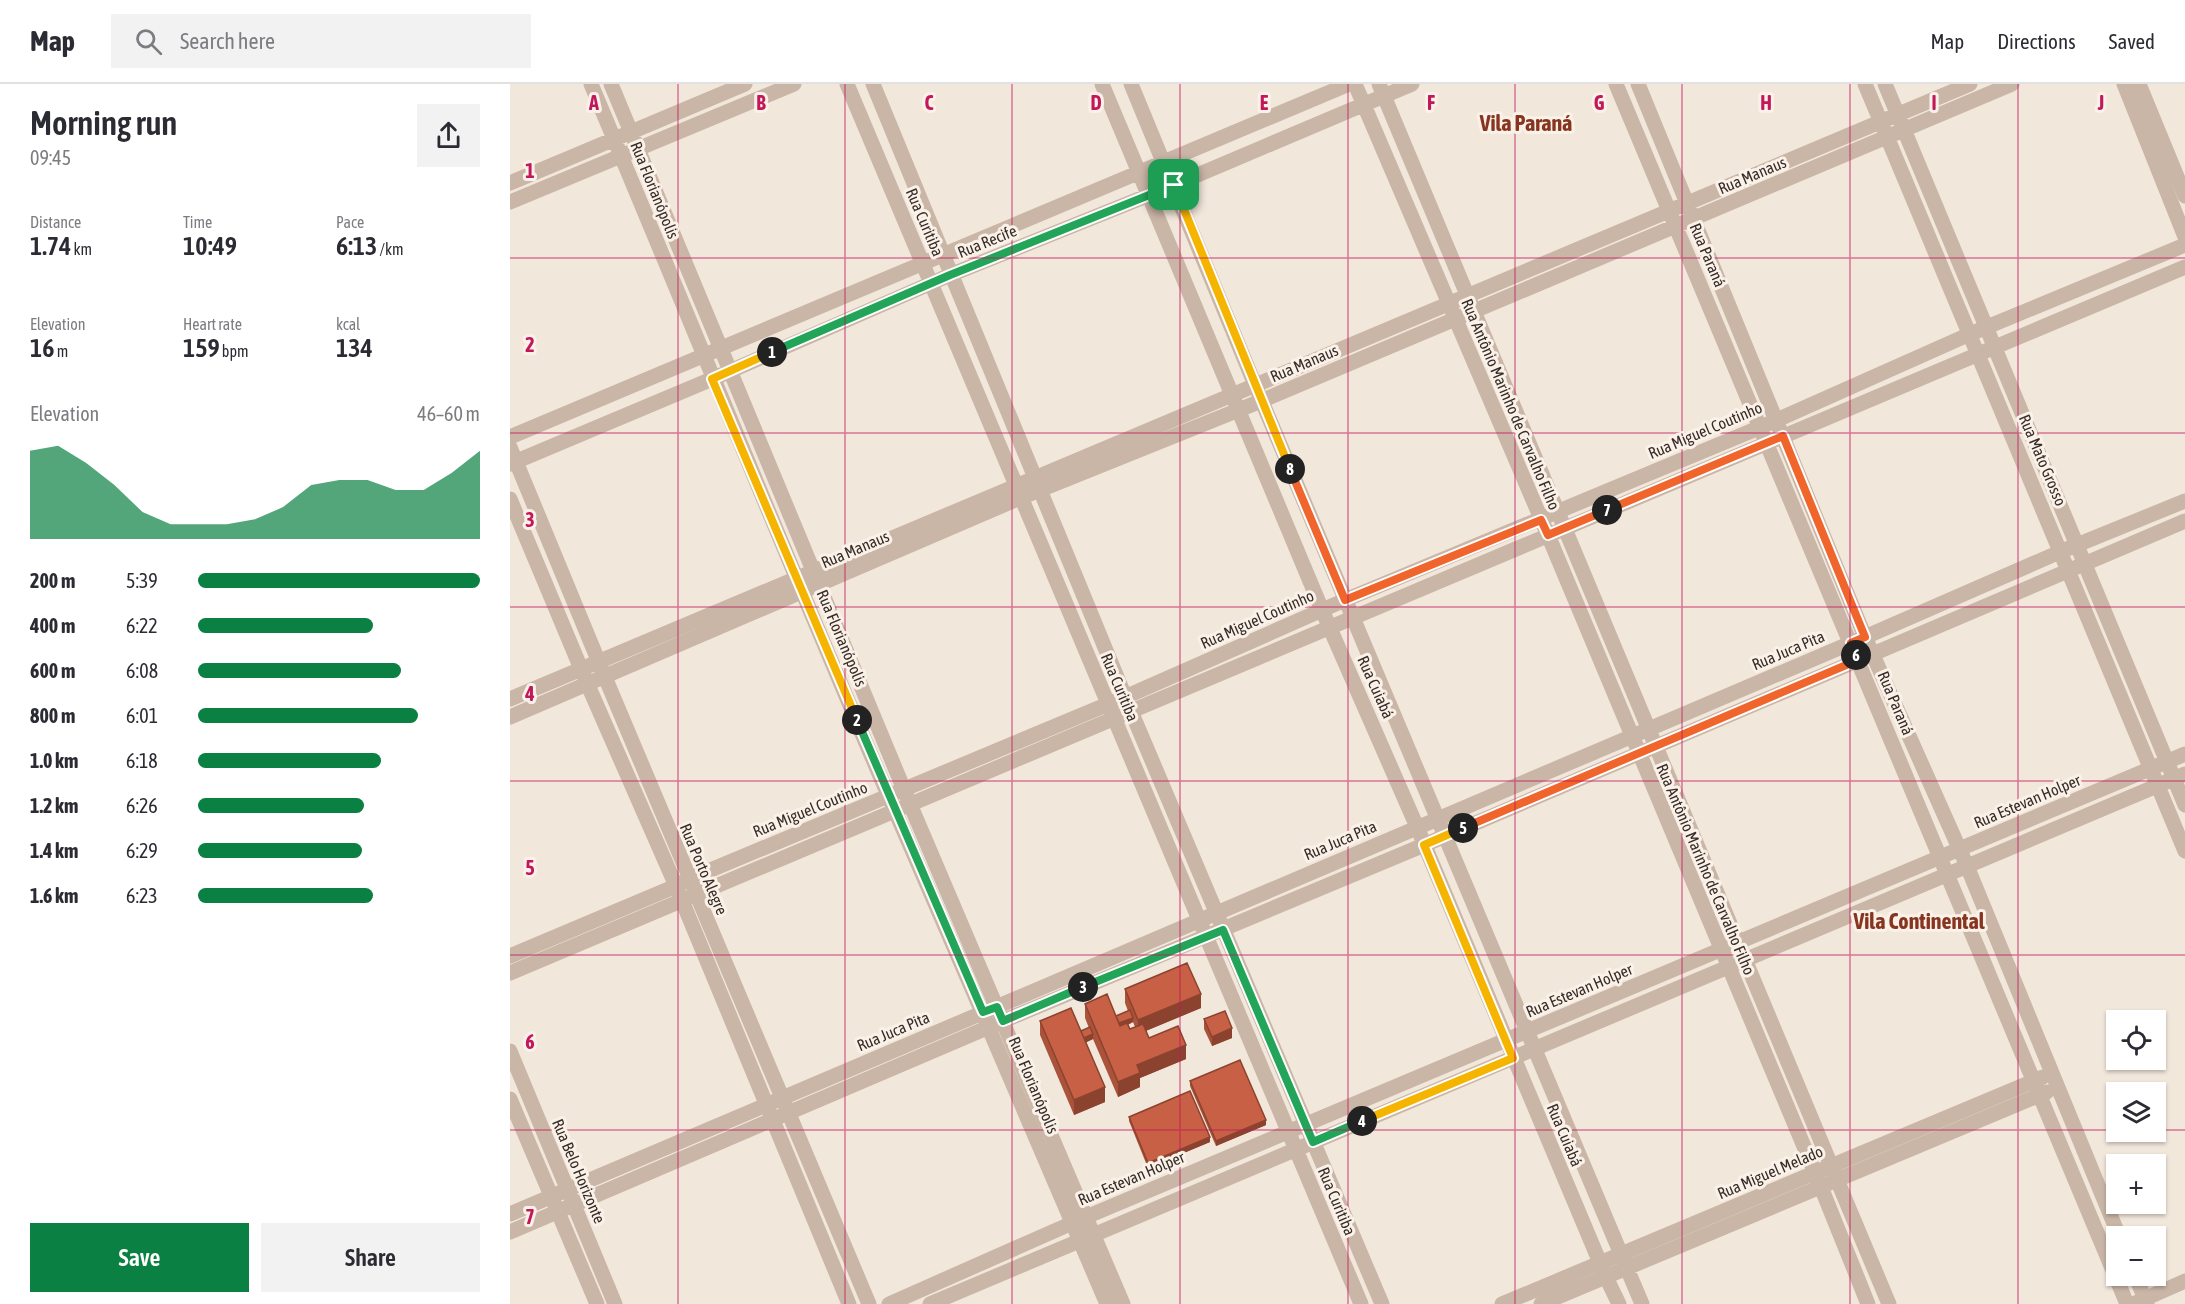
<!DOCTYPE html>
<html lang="en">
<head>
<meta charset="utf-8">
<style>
	body { margin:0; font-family:"Asap Condensed",sans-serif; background:#f2f2f3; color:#2b2b33; height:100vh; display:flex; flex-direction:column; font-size:22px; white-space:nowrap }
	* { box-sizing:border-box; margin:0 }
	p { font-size:20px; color:#7c7c81 }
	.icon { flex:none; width:33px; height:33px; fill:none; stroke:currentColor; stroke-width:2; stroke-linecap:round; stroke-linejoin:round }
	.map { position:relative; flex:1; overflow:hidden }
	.drawer { display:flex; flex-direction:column; background:#fff; width:510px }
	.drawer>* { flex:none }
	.fabs { position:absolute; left:1596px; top:926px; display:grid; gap:12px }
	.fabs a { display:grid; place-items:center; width:60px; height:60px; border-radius:0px; background:#fff; box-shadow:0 2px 4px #0004; font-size:30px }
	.pin { position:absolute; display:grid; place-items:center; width:51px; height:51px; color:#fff; margin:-26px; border-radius:12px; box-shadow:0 3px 9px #0006 }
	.km { position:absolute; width:30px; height:30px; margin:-15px; border-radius:50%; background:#222; color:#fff; font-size:16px; line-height:30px; text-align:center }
	.round { display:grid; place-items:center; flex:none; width:63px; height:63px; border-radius:0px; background:#f2f2f3 }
	.head { display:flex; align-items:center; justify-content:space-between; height:102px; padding:0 30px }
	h1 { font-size:33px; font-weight:600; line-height:45px }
	.figures { display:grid; grid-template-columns:repeat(3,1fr); gap:9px; height:102px; padding:6px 30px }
	.figures div { display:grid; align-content:center }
	.figures b { font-size:26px; font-weight:600 }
	.figures small { font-size:16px; font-weight:400 }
	.figures p { font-size:16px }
	.chart { height:168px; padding:12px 30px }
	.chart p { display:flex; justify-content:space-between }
	.chart svg { width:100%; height:108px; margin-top:6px; fill:#0b8043; opacity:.7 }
	.action { display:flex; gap:12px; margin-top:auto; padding:12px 30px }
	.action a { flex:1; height:69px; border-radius:0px; background:#0b8043; color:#fff; font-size:24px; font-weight:600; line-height:69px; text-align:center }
	.action a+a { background:#f2f2f3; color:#2b2b33 }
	ul { padding:0 30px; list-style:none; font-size:20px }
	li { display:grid; grid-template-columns:96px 72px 1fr; align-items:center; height:45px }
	li i { height:15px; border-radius:8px; background:#0b8043 }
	header { display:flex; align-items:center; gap:36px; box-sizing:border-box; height:84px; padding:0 30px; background:#fff; border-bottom:2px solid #e1e1e2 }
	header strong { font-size:28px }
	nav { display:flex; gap:33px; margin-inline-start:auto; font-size:21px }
	.search { width:420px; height:54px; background:#f2f2f3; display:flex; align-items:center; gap:15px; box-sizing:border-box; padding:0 21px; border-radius:0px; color:#7c7c81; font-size:22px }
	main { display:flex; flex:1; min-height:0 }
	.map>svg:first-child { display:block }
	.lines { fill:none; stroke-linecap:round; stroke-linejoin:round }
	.minor { stroke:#cab6a7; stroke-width:15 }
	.wall { fill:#ab533a; fill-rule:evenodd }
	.shaded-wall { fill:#8b4330 }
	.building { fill:#c76044; stroke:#8b4330; stroke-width:1.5 }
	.split-1-casing { stroke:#fff; stroke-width:12 }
	.split-2-casing { stroke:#fff; stroke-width:12 }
	.split-3-casing { stroke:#fff; stroke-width:12 }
	.split-4-casing { stroke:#fff; stroke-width:12 }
	.split-5-casing { stroke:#fff; stroke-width:12 }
	.split-6-casing { stroke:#fff; stroke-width:12 }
	.split-7-casing { stroke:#fff; stroke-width:12 }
	.split-8-casing { stroke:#fff; stroke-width:12 }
	.split-9-casing { stroke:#fff; stroke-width:12 }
	.split-1 { stroke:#22a559; stroke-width:8 }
	.split-2 { stroke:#f5b400; stroke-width:8 }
	.split-3 { stroke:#22a559; stroke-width:8 }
	.split-4 { stroke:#22a559; stroke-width:8 }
	.split-5 { stroke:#f5b400; stroke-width:8 }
	.split-6 { stroke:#f0652b; stroke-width:8 }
	.split-7 { stroke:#f0652b; stroke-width:8 }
	.split-8 { stroke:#f0652b; stroke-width:8 }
	.split-9 { stroke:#f5b400; stroke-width:8 }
	.grid { fill:none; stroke:#c2185b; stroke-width:1.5; stroke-opacity:0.55 }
	.labels { text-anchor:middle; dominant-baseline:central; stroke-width:6; stroke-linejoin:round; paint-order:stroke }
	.street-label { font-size:16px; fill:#372c28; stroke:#faf1e8 }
	.district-label { font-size:22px; font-weight:bold; fill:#873520; stroke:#faf1e8 }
	.grid-label { font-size:20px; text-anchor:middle; font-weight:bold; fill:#c2185b; stroke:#faf1e8; stroke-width:6; stroke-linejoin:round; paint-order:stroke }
</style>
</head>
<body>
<header>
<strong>Map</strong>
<div class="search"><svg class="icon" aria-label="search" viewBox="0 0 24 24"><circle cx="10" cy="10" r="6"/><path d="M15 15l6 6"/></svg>Search here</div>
<nav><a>Map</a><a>Directions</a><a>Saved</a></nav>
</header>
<main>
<section class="drawer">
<div class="head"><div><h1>Morning run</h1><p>09:45</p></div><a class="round"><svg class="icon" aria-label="share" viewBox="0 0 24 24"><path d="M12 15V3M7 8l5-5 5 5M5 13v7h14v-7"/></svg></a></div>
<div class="figures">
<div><p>Distance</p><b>1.74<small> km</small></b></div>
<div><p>Time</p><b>10:49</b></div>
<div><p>Pace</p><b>6:13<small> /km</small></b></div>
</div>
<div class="figures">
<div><p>Elevation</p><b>16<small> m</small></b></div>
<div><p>Heart rate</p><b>159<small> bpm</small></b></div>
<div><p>kcal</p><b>134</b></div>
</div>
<div class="chart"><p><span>Elevation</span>46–60 m</p>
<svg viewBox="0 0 160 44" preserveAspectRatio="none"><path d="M0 44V8L10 6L20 13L30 22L40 33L50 38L60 38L70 38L80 36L90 31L100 22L110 20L120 20L130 24L140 24L150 17L160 8V44z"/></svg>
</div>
<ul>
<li><b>200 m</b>5:39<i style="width:100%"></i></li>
<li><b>400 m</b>6:22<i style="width:62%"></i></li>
<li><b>600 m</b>6:08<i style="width:72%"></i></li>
<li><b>800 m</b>6:01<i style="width:78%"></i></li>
<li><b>1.0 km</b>6:18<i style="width:65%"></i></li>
<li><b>1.2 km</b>6:26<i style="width:59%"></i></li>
<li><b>1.4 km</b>6:29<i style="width:58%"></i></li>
<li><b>1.6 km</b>6:23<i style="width:62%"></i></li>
</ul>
<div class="action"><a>Save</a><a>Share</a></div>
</section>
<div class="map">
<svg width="1675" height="1220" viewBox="0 0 1675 1220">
	<rect width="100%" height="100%" fill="#f2e7db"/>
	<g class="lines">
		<path class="minor" d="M81,0C181,237 277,476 379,713C452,882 525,1050 597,1220
			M101,0L400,720L613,1220
			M337,0L851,1220
			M363,0L621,627L872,1220
			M592,0L812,526L907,743L1096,1193L1109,1220
			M621,0L745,301L1132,1220
			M845,0L1038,451L1311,1103L1358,1220
			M869,0L1379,1220
			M1106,0L1617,1220
			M1128,0L1355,553L1457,782L1609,1152
			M1355,0L1675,767
			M1375,0L1675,721
			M1614,0L1675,153
			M1629,0L1675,112
			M0,99L235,0
			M0,118L284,0
			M0,353L839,0
			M0,363L95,593L359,1220
			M0,380L202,295L440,191L664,101L902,0
			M0,415L77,599L166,802L339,1220
			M0,615L1460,0
			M0,633L510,414L751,317L1502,0
			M0,872L166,802L179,795L615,613L835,516L1251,343L1460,250L1675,161
			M0,889L1675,183
			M0,967L105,1220
			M0,1015L87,1220
			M0,1130L1355,553L1552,467L1675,417
			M0,1148L493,937L914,761L1675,437
			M1625,1191L1637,1220
			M379,1220L576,1133L1675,670
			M420,1220L1675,690
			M992,1220L1533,993
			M1031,1220L1537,1008
			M1623,1220L1675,1197"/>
	</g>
	<path class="wall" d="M615,905L691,924L636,947L639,954L676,975L630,994V1003L608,1013L583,955L576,958L595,1018L564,1031L530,951V937L571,947L579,944L575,934V920L606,932L618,927L615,919ZM623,938L625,943L620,945L618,941Z
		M694,935L722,954L702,962L694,945Z
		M680,997L756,1041L706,1062L680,1002Z
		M619,1033L700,1058L638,1084L619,1037Z"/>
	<path class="shaded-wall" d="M691,910V924L628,950V936Z
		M623,934V938L606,946V941Z
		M722,944V954L702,962V953Z
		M583,950V955L571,961V956Z
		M676,961V975L630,994V1003L608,1013V998L627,981Z
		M595,1003V1018L564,1031V1016Z
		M756,1036V1041L706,1062V1057Z
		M700,1053V1058L638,1084V1079Z"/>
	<path class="building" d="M677,879L691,910L628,936L615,905Z
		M597,910L610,942L617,939L620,945L633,940L639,954L668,942L676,961L627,981L630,989L608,998L575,920Z
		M561,924L595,1003L564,1016L530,937Z
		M620,926L623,934L609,939L606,932Z
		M715,927L722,944L702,953L694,935Z
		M580,943L583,950L574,954L571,947Z
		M730,976L756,1036L706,1057L680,997Z
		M680,1007L700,1053L638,1079L619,1033Z"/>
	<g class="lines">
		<defs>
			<path id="split-1" d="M262,268L440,191L664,101"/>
			<path id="split-2" d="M262,268L202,295L347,636"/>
			<path id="split-3" d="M347,636L473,928L487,923L493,937L573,903"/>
			<path id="split-4" d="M573,903L713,846L803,1058L852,1037"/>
			<path id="split-5" d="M852,1037L1003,974L914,761L953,744"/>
			<path id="split-6" d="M953,744L1348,576L1346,571"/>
			<path id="split-7" d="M1097,426L1273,352L1355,553L1341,559L1346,571"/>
			<path id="split-8" d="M780,385L835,516L1031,436L1038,451L1097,426"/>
			<path id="split-9" d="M664,101L780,385"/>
		</defs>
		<use href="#split-1" class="split-1-casing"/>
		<use href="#split-2" class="split-2-casing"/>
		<use href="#split-3" class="split-3-casing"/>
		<use href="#split-4" class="split-4-casing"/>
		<use href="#split-5" class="split-5-casing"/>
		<use href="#split-6" class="split-6-casing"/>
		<use href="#split-7" class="split-7-casing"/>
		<use href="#split-8" class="split-8-casing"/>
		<use href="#split-9" class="split-9-casing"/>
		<use href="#split-1" class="split-1"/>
		<use href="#split-2" class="split-2"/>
		<use href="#split-3" class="split-3"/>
		<use href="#split-4" class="split-4"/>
		<use href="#split-5" class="split-5"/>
		<use href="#split-6" class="split-6"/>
		<use href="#split-7" class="split-7"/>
		<use href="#split-8" class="split-8"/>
		<use href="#split-9" class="split-9"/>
	</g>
	<path class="grid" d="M168,0V1220M335,0V1220M502,0V1220M670,0V1220M838,0V1220M1005,0V1220M1172,0V1220M1340,0V1220M1508,0V1220M0,174H1675M0,349H1675M0,523H1675M0,697H1675M0,871H1675M0,1046H1606M1646,1046H1675"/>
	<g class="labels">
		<g class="street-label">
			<text transform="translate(1242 91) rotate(-23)">Rua Manaus</text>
			<text transform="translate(145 106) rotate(68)">Rua Florianópolis</text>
			<text transform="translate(415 138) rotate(67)">Rua Curitiba</text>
			<text transform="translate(477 157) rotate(-22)">Rua Recife</text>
			<text transform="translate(1198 171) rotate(67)">Rua Paraná</text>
			<text transform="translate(794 279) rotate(-23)">Rua Manaus</text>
			<text transform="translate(1001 320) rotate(67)">Rua Antônio Marinho de Carvalho Filho</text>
			<text transform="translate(1195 346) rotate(-23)">Rua Miguel Coutinho</text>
			<text transform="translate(1533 376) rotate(67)">Rua Mato Grosso</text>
			<text transform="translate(345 465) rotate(-23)">Rua Manaus</text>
			<text transform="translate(747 535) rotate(-24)">Rua Miguel Coutinho</text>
			<text transform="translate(332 554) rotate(67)">Rua Florianópolis</text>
			<text transform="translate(1278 566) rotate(-23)">Rua Juca Pita</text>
			<text transform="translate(610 603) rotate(67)">Rua Curitiba</text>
			<text transform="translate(866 603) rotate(66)">Rua Cuiabá</text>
			<text transform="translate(1386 619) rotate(67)">Rua Paraná</text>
			<text transform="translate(1517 717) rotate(-23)">Rua Estevan Holper</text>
			<text transform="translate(300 725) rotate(-22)">Rua Miguel Coutinho</text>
			<text transform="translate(830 756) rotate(-23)">Rua Juca Pita</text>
			<text transform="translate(194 785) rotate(67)">Rua Porto Alegre</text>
			<text transform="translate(1196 785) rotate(67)">Rua Antônio Marinho de Carvalho Filho</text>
			<text transform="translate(1069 906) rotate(-23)">Rua Estevan Holper</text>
			<text transform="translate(383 947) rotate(-23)">Rua Juca Pita</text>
			<text transform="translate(524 1001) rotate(67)">Rua Florianópolis</text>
			<text transform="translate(1055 1051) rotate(67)">Rua Cuiabá</text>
			<text transform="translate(69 1087) rotate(67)">Rua Belo Horizonte</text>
			<text transform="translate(1260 1088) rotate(-23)">Rua Miguel Melado</text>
			<text transform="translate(621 1094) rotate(-23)">Rua Estevan Holper</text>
			<text transform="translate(827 1117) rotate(67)">Rua Curitiba</text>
		</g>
		<g class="district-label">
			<text x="1016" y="39">Vila Paraná</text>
			<text x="1409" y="837">Vila Continental</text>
		</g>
	</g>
	<g class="grid-label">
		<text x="84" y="26">A</text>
		<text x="251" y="26">B</text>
		<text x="419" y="26">C</text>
		<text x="586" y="26">D</text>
		<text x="754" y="26">E</text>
		<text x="921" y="26">F</text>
		<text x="1089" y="26">G</text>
		<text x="1256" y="26">H</text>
		<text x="1424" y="26">I</text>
		<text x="1591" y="26">J</text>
		<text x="20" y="94">1</text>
		<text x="20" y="268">2</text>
		<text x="20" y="443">3</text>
		<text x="20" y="617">4</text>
		<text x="20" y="791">5</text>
		<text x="20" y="965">6</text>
		<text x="20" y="1140">7</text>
	</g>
</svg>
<div class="fabs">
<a><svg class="icon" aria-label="locate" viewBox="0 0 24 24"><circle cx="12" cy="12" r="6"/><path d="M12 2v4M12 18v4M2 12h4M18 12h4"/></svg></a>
<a><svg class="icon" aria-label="layers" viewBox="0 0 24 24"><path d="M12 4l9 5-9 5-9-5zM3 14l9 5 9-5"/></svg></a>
<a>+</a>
<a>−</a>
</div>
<div class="pin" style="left:664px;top:101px;background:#1e9e55"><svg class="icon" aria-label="arrive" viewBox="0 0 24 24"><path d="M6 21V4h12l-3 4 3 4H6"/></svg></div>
<b class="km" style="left:262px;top:268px">1</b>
<b class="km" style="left:347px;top:636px">2</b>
<b class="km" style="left:573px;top:903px">3</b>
<b class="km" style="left:852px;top:1037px">4</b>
<b class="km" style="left:953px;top:744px">5</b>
<b class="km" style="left:1346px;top:571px">6</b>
<b class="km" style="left:1097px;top:426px">7</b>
<b class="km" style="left:780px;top:385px">8</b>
</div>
</main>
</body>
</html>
